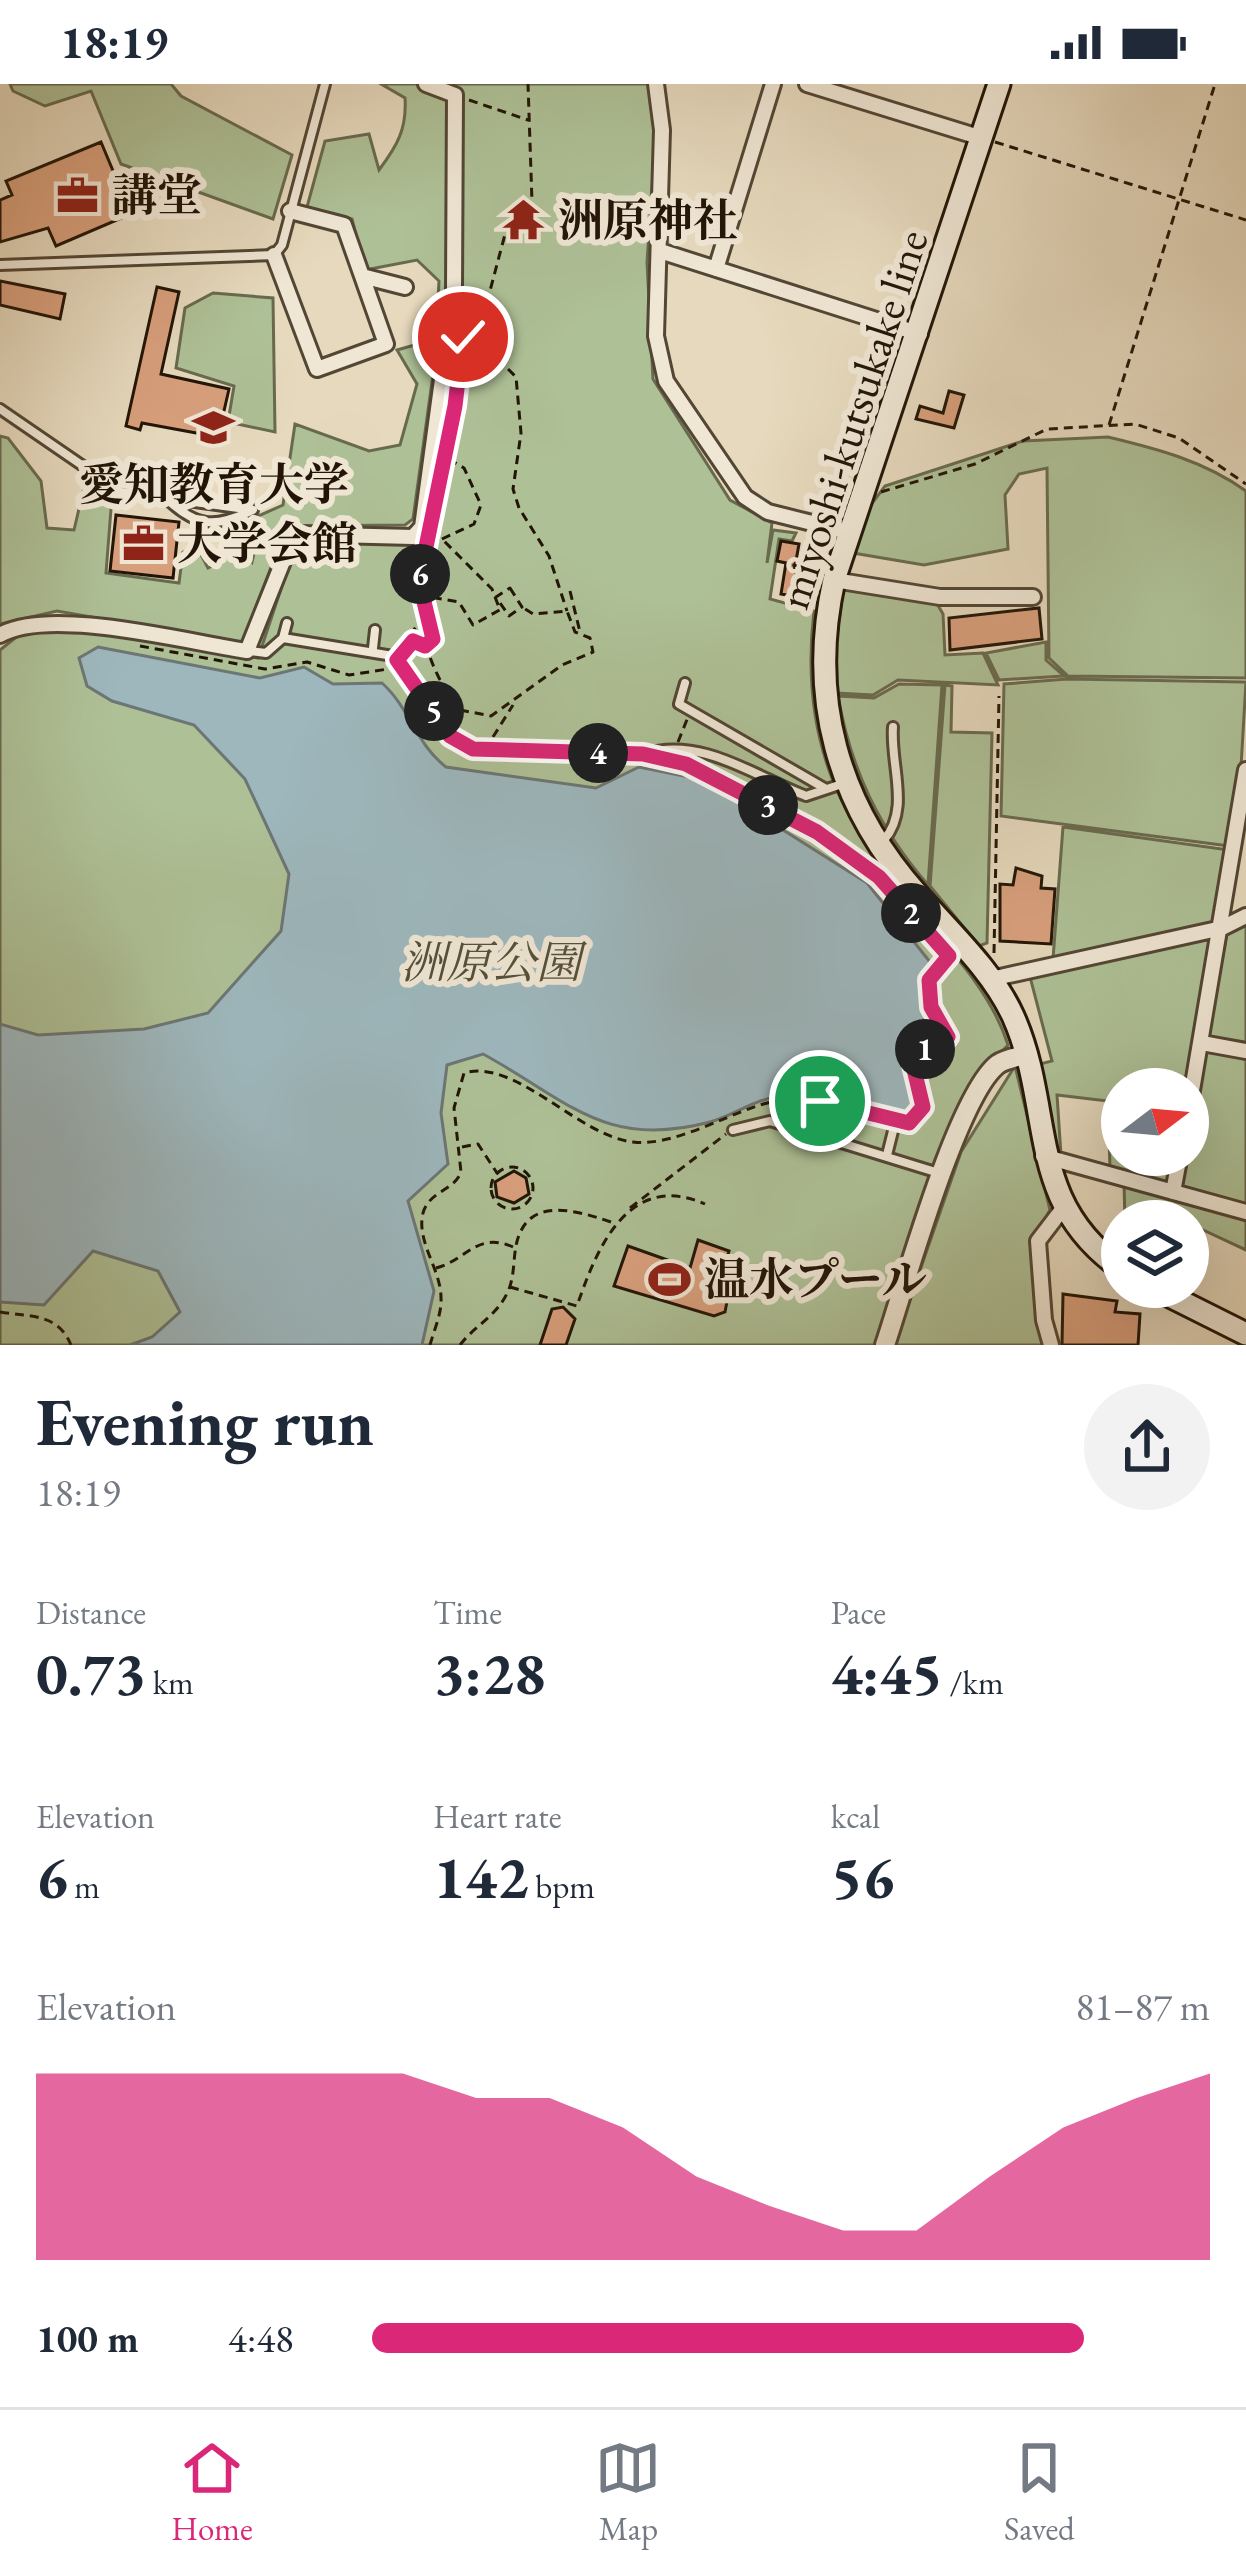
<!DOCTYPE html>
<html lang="en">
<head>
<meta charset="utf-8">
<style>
	body { margin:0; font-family:"EB Garamond","Noto Serif JP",serif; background:#f2f2f3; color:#1f2937; height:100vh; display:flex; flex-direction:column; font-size:45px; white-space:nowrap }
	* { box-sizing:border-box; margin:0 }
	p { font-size:39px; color:#747a83 }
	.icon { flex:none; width:66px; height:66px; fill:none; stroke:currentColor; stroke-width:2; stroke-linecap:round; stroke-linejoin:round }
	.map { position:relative; height:1261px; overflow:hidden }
	.drawer { display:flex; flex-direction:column; background:#fff; flex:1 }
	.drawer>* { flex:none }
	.needle { width:78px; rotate:74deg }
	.buttons { position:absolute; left:1101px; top:984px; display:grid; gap:24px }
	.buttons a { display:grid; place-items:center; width:108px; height:108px; border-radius:50%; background:#fff; box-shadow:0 12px 48px #0002; font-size:60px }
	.pin { position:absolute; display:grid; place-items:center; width:102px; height:102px; color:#fff; margin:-51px; border:6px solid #fff; border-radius:50%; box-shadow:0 3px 12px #0007 }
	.km { position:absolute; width:60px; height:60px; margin:-30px; border-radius:50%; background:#222; color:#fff; font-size:33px; line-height:60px; text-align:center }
	.round { display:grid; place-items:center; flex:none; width:126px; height:126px; border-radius:63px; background:#f2f2f3 }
	.headline { display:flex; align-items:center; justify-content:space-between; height:204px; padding:0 36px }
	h1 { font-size:66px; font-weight:700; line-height:90px }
	.stats { display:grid; grid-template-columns:repeat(3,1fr); gap:18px; height:204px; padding:12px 36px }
	.stats div { display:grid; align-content:center }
	.stats b { font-size:60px; font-weight:700 }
	.stats small { font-size:33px; font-weight:400 }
	.stats p { font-size:33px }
	.chart { height:336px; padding:24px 36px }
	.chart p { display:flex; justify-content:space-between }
	.chart svg { width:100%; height:216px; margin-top:12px; fill:#db2777; opacity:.7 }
	ul { padding:0 36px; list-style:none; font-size:39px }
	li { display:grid; grid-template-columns:192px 144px 1fr; align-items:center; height:90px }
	li i { height:30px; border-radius:15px; background:#db2777 }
	.status { display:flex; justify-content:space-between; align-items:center; height:84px; padding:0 60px; background:#fff; direction:ltr }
	.status svg { height:33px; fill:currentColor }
	.dock { display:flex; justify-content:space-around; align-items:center; height:168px; border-top:3px solid #e0e1e3; background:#fff; font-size:33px; color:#747a83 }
	.dock a { display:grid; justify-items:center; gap:6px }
	.dock .selected { color:#db2777 }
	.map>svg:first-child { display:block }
	.green { fill:#aec096; stroke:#686a4e; stroke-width:3 }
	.water { fill:#9db7bd; stroke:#6c7674; stroke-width:3 }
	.building { fill:#d89f7c; stroke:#221507; stroke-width:3 }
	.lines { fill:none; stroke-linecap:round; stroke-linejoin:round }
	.service-casing { stroke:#534634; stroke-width:14 }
	.minor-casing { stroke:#534634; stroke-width:20 }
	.tertiary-casing { stroke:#534634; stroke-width:24 }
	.secondary-casing { stroke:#221507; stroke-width:27 }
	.path { stroke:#221507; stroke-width:3; stroke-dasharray:9 6; stroke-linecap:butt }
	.service { stroke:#efe6d4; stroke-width:8 }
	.minor { stroke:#efe6d4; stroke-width:14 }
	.tertiary { stroke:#efe6d4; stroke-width:18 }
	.secondary { stroke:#efe6d4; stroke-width:21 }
	.route-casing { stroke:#fff; stroke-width:24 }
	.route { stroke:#db2777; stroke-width:15 }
	.labels { text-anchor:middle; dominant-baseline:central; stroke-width:12; stroke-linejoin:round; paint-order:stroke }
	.poi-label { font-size:45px; font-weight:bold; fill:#221507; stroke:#efe6d4; text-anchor:start }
	.street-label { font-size:45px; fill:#221507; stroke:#efe6d4 }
	.park-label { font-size:45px; font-style:italic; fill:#535139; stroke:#efe6d4 }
</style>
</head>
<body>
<div class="status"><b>18:19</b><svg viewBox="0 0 49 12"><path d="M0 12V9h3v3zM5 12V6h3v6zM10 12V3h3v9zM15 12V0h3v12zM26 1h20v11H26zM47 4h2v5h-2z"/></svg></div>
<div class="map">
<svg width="1246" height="1261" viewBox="0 0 1246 1261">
	<rect width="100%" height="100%" fill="#e6d9bd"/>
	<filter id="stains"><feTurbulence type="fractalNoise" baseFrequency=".00167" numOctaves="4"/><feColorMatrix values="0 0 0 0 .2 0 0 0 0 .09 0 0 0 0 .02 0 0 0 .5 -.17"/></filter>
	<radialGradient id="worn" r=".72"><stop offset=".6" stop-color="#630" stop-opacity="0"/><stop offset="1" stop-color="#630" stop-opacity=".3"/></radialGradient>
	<path class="green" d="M10,0H171L181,12L292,71L273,135L121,80L91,7L45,22L13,7Z
		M381,0H649L656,47L647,178L653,295L730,416L772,439L767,479L773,446L796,449L792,457L779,455L770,515L814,527C799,653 839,739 920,831C954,870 992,910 1008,961L969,1001L877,1261H0V566L24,547L62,542L258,574L297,457H417L424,451L435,276L413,435L405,441L287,442L242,559L57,527L0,540V352L8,354L41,397L47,444L74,446L86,395L112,412L106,489L179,499L183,468L197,463L208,484L242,466L252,478L260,443L247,437L283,421L295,340L369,367L400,361L417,300L397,266L436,255L439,197L417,176L365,186L352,135L307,123L325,57L369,50L379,86C397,62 407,45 405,14Z
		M213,209L273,214L275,348L228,338L234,302L176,284L185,224Z
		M1108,353C1158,365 1204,377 1246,407V594L1068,592L1049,574L1047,384L1019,390L1005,411L1008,465L924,481L853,469L870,422L885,402L1023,357Z
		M844,501L936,518L943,530L945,571L983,569L998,601L898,596L873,611L836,609L834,573Z
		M1046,558V576L1064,592L999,596L986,569Z
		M1067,595L1246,598L1240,700L1229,762L1001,732L1004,600Z
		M899,600L942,601L928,801C879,744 851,686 838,612L874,614Z
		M945,601L952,602L951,648L992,649L987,859L979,862L930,802Z
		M1063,743L1229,766L1218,841L1053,875Z
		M1246,841V960L1208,954L1227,849Z
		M1214,851L1188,1005H1122V1071H1175L1169,1102L1110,1085L1108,1017L1057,1011L1061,1071L1049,1068L1036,981L1052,977L1029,889Z
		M1207,966L1246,974V1122L1179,1104Z
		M1015,982L1050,1126L1034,1154L1046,1261H894L961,1068Z
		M1124,1099L1246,1132V1166L1201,1145L1188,1161V1137H1125Z"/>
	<path class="water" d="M98,563L260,594L304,583L333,600L382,599C409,623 416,660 446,683L596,704L639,683L704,696L867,799L930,878C922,894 930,908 927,925C925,943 906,956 907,977C907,998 919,1011 912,1032C884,1039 825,1011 787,1012C758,1012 736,1031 710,1038C604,1066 568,1016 483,970L447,981L441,1029L448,1080L408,1117L434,1207L422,1261H130L152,1253L180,1228L158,1187L93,1167L44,1221L0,1218V940L38,951L144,945L208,929L281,847L289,790L245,695L194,641L112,617L87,602L79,574Z"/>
	<path class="building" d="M101,58L131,130L56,162L48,144L0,158V116L12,111L6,97Z
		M0,197L65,210L60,235L0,221Z
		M157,203L179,208L161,290L229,305L218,353L142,339L140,346L126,342Z
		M949,307L964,311L954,344L916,335L920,322L943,329Z
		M116,431L179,438L173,494L110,487Z
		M781,457L799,460L794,488L806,498L798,513L781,510L786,479L777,477Z
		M1039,524L1042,555L950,566L949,534Z
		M1016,784L1042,792L1041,804L1055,805L1051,860L1000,857V800L1013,801Z
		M514,1087L526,1094L529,1110L514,1119L497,1113L495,1098Z
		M698,1156L729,1167L722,1192L730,1202L725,1228L714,1232L614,1202L628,1162L690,1184Z
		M1063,1210L1117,1217L1115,1228L1140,1230L1138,1261H1062Z
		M563,1223L575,1235L566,1261H540L552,1225Z"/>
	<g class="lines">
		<defs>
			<path id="service" d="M0,181L274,171L282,161L325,0
				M0,325L121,408L253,426C216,444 197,444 167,415
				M283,554L287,539
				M373,564L375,546
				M249,567L266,569L283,554L393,572L450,652L473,665L643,670L686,680L817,748L879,793L949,872L964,869
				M685,599L679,620L826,705
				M644,670C702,652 754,692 806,712L845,699
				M884,756C911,725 890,681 893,643
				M733,1046L770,1037L942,1090
				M887,1071L895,1039"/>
			<path id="minor" d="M656,0L662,46L656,252L666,297L745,413L768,428L848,448
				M807,0L982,54
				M290,127L344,141L362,192L405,203
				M660,167L920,250
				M274,171L317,285L386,260L362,192
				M716,185L773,0
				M834,496L940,513H1033
				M0,551C49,522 187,558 247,567L294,450L413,453L422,443L454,207L455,11L426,0
				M991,895L1222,844L1246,832
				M1202,959L1246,967
				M1188,1030L1246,686
				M1043,1072L1246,1128
				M1173,1108L1180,1071
				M1051,1261L1044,1236L1038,1157L1064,1123"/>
			<path id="tertiary" d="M885,1261C904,1205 957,1011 998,980C1005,975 1017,973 1025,971"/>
			<path id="secondary" d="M999,0L834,496C808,613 837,720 917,810C950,848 992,886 1013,932C1055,1026 1024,1117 1122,1185
				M1152,1203L1246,1250"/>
		</defs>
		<use href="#service" class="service-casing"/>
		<use href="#minor" class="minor-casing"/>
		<use href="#tertiary" class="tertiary-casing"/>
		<use href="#secondary" class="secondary-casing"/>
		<path class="path" d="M469,16L528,36
			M995,58L1246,136
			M479,248L508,139L532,118L528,0
			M1109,341L1215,0
			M446,370L463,253L471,248L516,293L521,349L513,405L519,424L549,472L567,527
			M881,408L975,380L1047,345L1135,340L1179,354L1246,400
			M431,454L442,455L492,505L500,526
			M442,455L474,440L481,421L464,384L447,374
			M428,456C411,516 420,577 460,626L491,632L562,581L593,568L590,554L575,548L567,527L533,530L522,523
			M402,467L422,470
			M510,504L522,523L509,532L496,513Z
			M570,507L580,548
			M418,511L459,518L473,541L503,524
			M421,521L433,555
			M412 552a11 11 0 1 1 22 0a11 11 0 1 1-22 0Z
			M140,562L265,585L307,578L349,591L388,585
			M403,570L413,557
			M493,653L513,621
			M678,658L688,633
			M994,869L999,612
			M906,1039L923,1023L912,977L922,965L939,964L948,953L931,923L933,885L943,877
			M462,1063L478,1060L497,1089
			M491 1104a21 21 0 1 1 42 0a21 21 0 1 1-42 0Z
			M630,1124L726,1050
			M436,1184C467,1176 477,1147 513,1163
			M510,1203L577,1222C596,1166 628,1086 705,1120
			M0,1228C30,1233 58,1229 71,1261
			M430,1261C434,1246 442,1229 441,1214C441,1185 416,1158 423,1129C429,1107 454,1107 461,1088L454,1024L464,989C516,974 578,1052 633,1058C670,1063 723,1033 757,1022C800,1007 845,1022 885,1036
			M460,1261C476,1240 498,1232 509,1205C516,1187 512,1166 520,1149C536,1111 586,1130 614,1139"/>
		<use href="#service" class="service"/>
		<use href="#minor" class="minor"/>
		<use href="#tertiary" class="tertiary"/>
		<use href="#secondary" class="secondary"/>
	</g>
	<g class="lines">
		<defs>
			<path id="route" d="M463,253L455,322L419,497L433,555L425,562L413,557L397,576L450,652L473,665L643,670L686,680L817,748L879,793L949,872L929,896L931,923L948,953L939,964L922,965L912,977L923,1023L909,1039L820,1017"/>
		</defs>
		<use href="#route" class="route-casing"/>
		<use href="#route" class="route"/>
	</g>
	<defs>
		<symbol id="office-bare" viewBox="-9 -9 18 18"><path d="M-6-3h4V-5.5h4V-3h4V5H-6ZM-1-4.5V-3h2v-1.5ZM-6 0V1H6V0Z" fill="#8f2418" stroke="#efe6d4" stroke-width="2.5" paint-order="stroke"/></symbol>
		<symbol id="temple-bare" viewBox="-9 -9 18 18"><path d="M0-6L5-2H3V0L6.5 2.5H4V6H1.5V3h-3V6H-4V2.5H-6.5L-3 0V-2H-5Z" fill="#8f2418" stroke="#efe6d4" stroke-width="2.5" paint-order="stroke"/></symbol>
		<symbol id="university-bare" viewBox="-9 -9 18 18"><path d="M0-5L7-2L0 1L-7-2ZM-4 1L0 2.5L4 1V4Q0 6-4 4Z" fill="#8f2418" stroke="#efe6d4" stroke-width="2.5" paint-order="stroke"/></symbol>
		<symbol id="stadium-bare" viewBox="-9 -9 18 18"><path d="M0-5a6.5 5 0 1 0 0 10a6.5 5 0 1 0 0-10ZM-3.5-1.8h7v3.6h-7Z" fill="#8f2418" stroke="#efe6d4" stroke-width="2.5" paint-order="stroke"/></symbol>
	</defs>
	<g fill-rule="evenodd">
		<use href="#office-bare" x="48" y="82" width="59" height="59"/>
		<use href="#temple-bare" x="494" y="106" width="59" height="59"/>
		<use href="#university-bare" x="184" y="314" width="59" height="59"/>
		<use href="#office-bare" x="114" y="430" width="59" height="59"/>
		<use href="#stadium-bare" x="640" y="1166" width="59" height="59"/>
	</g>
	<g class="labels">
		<g class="poi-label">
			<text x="112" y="111">講堂</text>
			<text x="558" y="136">洲原神社</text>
			<text x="214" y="400" text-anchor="middle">愛知教育大学</text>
			<text x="177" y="459">大学会館</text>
			<text x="704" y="1195">温水プール</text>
		</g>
		<g class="street-label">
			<text transform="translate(852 335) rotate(-72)">miyoshi-kutsukake line</text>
		</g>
		<g class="park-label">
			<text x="491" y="878">洲原公園</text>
		</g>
	</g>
	<rect width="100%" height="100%" filter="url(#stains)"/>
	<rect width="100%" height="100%" fill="url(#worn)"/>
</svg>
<div class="buttons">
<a><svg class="needle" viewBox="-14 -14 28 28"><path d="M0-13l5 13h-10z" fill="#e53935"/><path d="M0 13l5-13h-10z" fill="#747a83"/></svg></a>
<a><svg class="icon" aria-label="layers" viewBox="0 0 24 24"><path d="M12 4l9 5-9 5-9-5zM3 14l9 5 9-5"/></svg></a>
</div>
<div class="pin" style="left:820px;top:1017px;background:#1e9e55"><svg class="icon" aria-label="arrive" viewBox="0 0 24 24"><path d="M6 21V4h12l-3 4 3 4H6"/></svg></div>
<div class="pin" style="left:463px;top:253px;background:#d93025"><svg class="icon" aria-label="check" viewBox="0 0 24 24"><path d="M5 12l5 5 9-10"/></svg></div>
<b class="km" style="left:925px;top:965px">1</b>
<b class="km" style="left:911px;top:829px">2</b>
<b class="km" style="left:768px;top:721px">3</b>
<b class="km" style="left:598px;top:669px">4</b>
<b class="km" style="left:434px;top:627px">5</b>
<b class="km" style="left:420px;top:490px">6</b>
</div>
<section class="drawer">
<div class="headline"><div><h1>Evening run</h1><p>18:19</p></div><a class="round"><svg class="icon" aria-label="share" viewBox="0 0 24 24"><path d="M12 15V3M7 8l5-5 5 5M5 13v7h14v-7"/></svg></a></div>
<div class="stats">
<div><p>Distance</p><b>0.73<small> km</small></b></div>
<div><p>Time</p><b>3:28</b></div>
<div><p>Pace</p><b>4:45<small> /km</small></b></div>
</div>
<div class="stats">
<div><p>Elevation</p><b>6<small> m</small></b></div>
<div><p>Heart rate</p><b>142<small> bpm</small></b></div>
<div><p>kcal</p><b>56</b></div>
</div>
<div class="chart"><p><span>Elevation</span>81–87 m</p>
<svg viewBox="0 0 160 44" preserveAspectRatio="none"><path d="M0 44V6L10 6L20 6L30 6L40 6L50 6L60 11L70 11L80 17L90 27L100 33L110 38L120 38L130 27L140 17L150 11L160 6V44z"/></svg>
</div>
<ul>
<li><b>100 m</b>4:48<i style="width:85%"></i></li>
</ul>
</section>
<nav class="dock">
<a class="selected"><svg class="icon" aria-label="home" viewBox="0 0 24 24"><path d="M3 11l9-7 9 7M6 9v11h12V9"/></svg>Home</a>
<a><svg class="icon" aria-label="map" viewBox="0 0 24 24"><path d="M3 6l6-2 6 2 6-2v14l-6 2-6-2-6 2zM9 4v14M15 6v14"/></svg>Map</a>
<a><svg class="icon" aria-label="saved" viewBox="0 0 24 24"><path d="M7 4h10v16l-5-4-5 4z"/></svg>Saved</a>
</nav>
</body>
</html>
